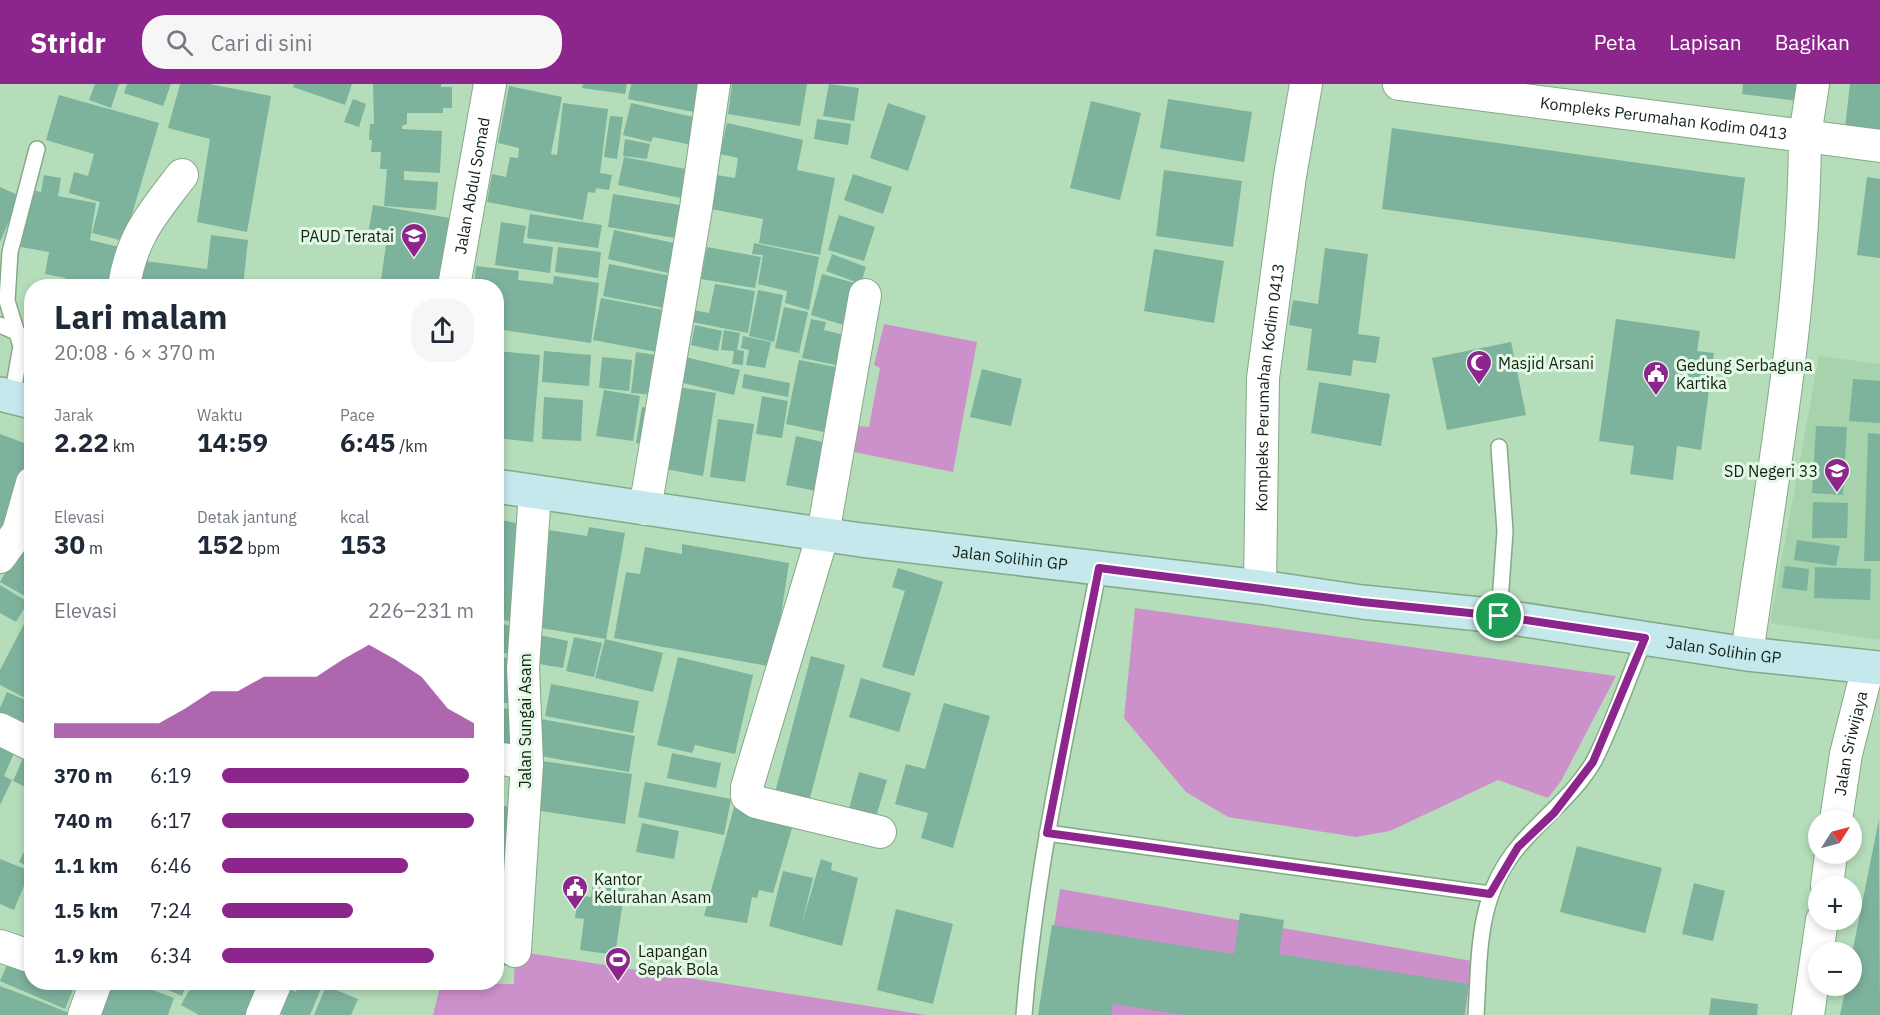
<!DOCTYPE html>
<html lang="id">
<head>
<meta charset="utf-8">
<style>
	body { margin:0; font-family:"IBM Plex Sans",sans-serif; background:#f6f6f7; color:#1f2937; height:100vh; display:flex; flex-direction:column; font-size:22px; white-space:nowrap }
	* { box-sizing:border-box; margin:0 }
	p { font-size:20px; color:#747a83 }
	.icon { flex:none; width:33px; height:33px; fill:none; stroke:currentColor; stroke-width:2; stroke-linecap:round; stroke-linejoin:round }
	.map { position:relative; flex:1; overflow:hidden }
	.panel { position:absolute; left:24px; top:195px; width:480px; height:711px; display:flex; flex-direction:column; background:#fff; border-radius:24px; box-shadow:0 3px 9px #0003 }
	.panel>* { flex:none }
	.needle { width:39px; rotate:54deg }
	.tools { position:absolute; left:1808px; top:726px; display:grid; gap:12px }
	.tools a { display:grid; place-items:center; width:54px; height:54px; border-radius:50%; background:#fff; box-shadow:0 3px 9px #0003; font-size:30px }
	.pin { position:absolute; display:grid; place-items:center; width:51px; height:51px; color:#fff; margin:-26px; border:3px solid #fff; border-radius:50%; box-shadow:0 2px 6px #0007 }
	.round { display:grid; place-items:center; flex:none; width:63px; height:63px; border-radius:24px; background:#f6f6f7 }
	.summary { display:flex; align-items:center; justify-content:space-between; height:102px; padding:0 30px }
	h1 { font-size:33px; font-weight:800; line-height:45px }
	.stats { display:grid; grid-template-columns:repeat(3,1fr); gap:9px; height:102px; padding:6px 30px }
	.stats div { display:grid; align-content:center }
	.stats b { font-size:26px; font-weight:800 }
	.stats small { font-size:16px; font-weight:400 }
	.stats p { font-size:16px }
	.chart { height:168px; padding:12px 30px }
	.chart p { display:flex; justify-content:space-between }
	.chart svg { width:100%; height:108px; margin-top:6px; fill:#8c268c; opacity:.7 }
	ul { padding:0 30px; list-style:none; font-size:20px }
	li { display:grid; grid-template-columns:96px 72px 1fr; align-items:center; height:45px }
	li i { height:15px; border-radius:8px; background:#8c268c }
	header { display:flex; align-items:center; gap:36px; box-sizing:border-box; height:84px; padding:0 30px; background:#8c268c; color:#fff }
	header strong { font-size:28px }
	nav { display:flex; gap:33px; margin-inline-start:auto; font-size:21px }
	.search { width:420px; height:54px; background:#f6f6f7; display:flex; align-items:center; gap:15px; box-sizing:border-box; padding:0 21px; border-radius:24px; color:#747a83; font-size:22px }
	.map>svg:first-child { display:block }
	.built { fill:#a6d3ab }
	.green { fill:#cc90ca }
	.building { fill:#7db29d }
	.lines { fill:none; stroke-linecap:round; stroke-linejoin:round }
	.service-casing { stroke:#84a988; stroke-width:18 }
	.minor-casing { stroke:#84a988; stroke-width:34 }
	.secondary-casing { stroke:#84a988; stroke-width:36 }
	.service { stroke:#fff; stroke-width:15 }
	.minor { stroke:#fff; stroke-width:32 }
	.secondary { stroke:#c5e8ed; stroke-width:33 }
	.route-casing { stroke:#fff; stroke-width:12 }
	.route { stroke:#8c268c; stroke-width:8 }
	.labels { text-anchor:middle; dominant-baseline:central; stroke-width:6; stroke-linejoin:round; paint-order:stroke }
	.street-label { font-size:16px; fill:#132215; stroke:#e4f8e6 }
	.poi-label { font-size:16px; fill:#132215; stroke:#e4f8e6; text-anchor:start }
</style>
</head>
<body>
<header>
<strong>Stridr</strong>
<div class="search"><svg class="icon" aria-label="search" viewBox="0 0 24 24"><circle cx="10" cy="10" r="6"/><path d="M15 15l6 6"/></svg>Cari di sini</div>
<nav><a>Peta</a><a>Lapisan</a><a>Bagikan</a></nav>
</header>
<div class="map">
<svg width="1880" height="931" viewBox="0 0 1880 931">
	<rect width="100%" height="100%" fill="#b5ddba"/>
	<path class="built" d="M1819,272L1880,280V556L1770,539Z"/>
	<path class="green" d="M884,240L977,258L953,388L854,368L858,342L869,343L880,284L874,281Z
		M1135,524L1616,592L1561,697L1548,714L1498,696L1390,747L1356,753L1228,733L1186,708L1124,634Z
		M1060,805L1472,877L1465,931H1040Z
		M515,867L926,931H433L441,899L514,900Z"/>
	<path class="building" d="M95,0H119L111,24L89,16Z
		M127,0H171L163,22L124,9Z
		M180,0H209L271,12L247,148L197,138L210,55L168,44Z
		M294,0H352L345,21L293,3Z
		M373,0H441V3H452V24H443V29H407V40L402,42V45L442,47L440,89L404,87V96L438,98L436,126L384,122L387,85H380L381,68H371L372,56H369L370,40H374Z
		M583,0H627L625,10L582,4Z
		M631,0H706L699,29L628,15Z
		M732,0H807L800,42L728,30Z
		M829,0L859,4L854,37L823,32Z
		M1743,0H1800L1798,17L1742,10Z
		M1850,0H1880V47L1845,43Z
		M509,2L562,13L551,70L557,71L563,19L608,25L600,89L612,91L609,106L596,104L595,109L588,108L583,136L487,118L492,90L506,93L510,73L518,74L519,64L498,59Z
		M59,11L159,39L124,157L92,149L100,118L69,109L74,88L88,92L94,70L46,56Z
		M353,15L366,20L359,43L344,38Z
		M1168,15L1252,28L1244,78L1160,64Z
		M1091,17L1141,29L1120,116L1070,104Z
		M631,19L702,35L697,62L653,53L651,58L623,51Z
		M888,19L926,32L908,87L870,74Z
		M610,32L623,33L617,75L604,73Z
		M817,35L851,40L848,61L814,55Z
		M727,39L803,56L797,86L835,94L820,171L759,159L763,135L711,125L717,91L735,94L738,74L720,70Z
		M1392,44L1745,94L1735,175L1382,125Z
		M625,55L650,60L647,75L623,72Z
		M624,73L686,85L681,114L618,101Z
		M1164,86L1242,97L1233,163L1156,152Z
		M853,90L892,103L883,130L844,116Z
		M44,91L61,94L58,112L96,119L90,156L119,163L111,202H65L66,194L45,190L49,168L21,163L30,106L41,108Z
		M1867,93L1880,95V174L1857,171Z
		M0,103L20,112L0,158Z
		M613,110L686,122L681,155L608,143Z
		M373,121L450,134L439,202H380L388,148L369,145Z
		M530,130L602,141L598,164L527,154Z
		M839,131L875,143L864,177L828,166Z
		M501,138L526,142L523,159L553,163L550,189L495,181Z
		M614,146L683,161L677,191L608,175Z
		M211,151L248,156L243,202H134L137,176L207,185Z
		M754,159L819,173L809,226L785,219L787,207L758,200L763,171L752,170Z
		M558,163L601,168L598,194L555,188Z
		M707,163L761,173L755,204L701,195Z
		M1325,164L1368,170L1358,250L1380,253L1376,279L1353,276L1351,292L1307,286L1312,245L1289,241L1293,216L1318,220Z
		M1154,165L1224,177L1214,239L1144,227Z
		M832,170L866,183L861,200L826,187Z
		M609,180L671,192L664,224L603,212Z
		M476,182L519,187L518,196L553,200L554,192L599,199L591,259L496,245V202H474Z
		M822,190L862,201L850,243L811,231Z
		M715,200L755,207L748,249L692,238L693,226L709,229Z
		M758,206L783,211L774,258L749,252Z
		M601,214L669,227L662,269L593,256Z
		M784,223L808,228L799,269L775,264Z
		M811,235L826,238L824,246L852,253L845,283L802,274Z
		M1616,235L1700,247L1697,267L1714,269L1701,366L1677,362L1673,396L1630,390L1634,362L1599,357Z
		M695,241L722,247L718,267L691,261Z
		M724,246L740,249L737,266L744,267L743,281L732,280L734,267L721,266Z
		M743,252L771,258L765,284L746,281L749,266L741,264Z
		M1511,258L1526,331L1447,346L1432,274Z
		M496,267L540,271L533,358L496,354Z
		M544,267L591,271L589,302L542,298Z
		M636,268L662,272L657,311L631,309Z
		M681,272L740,286L734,311L675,297Z
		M602,273L632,276L629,307L599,304Z
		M799,276L846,285L833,350L786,340Z
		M982,285L1022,295L1011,342L970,333Z
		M744,290L790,299L788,313L742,304Z
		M1853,295L1880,297V339L1849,337Z
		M1319,298L1390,310L1381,362L1311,349Z
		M678,303L716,309L703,392L665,385Z
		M604,306L640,312L633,357L596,352Z
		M762,312L788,317L782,354L756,350Z
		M544,313L583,316L581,357L542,355Z
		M642,323L654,326L649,361L636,359Z
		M718,335L754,340L745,398L710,393Z
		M1816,342L1847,343L1843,411L1812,409Z
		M1868,349L1880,350V477H1864Z
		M0,350L32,362V385L0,468Z
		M796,352L831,360L821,408L786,401Z
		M1813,418L1848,419L1847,454H1812Z
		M496,435L526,441L512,538L496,534Z
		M589,443L625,449L606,555L535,543L542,445L587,452Z
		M24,454L32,459V516L0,498Z
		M1797,456L1840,462L1836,482L1794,476Z
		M682,460L789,479L773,583L614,554L626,488L640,490L645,463L682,470Z
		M1785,482L1809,485L1807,507L1782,504Z
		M1815,483L1871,485L1870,516L1814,514Z
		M898,484L943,498L914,592L882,583L905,507L892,503Z
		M0,501L28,518L16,538L0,529Z
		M496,538L519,544L513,571L496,567Z
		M24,540L32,544V606L27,615L0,601V586Z
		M539,551L568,557L563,584L534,579Z
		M574,553L602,559L594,593L566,587Z
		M605,555L663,569L653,608L595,594Z
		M811,572L845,581L806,729L772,720Z
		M496,573L518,575L514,620L496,618Z
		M678,573L753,591L735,670L695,661L692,669L657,661Z
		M861,594L911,609L899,648L849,633Z
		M551,600L639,617L633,649L545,632Z
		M7,608L32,619V658L0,644V624Z
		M944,619L990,632L953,764L921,754L928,729L895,720L906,680L925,685Z
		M496,624L513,625L511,662L496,661Z
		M541,635L635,652L629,688L535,671Z
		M0,657L16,665L4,692L12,696L0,721Z
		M672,669L721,679L716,704L667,694Z
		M25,670L32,673V706L13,697Z
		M535,676L632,690L625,740L528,725Z
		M859,688L887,696L876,733L849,725Z
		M645,698L731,715L724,751L638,733Z
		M735,720L795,734L773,809L759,806L757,814L752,813L747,839L704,832Z
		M496,721L513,723L507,775L496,774Z
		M1879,735L1880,931H1840L1846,902H1851V875Z
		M642,739L679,747L674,775L636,768Z
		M32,751V784L19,778Z
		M1577,762L1662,784L1645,849L1560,828Z
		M0,775L30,787L14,826L0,820Z
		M821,775L832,779L831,786L858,794L842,862L769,842L783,787L813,794L802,839Z
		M496,787L514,789L505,882L496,881Z
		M594,791L626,796L615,871L580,866L584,835L575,834L578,811L591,813Z
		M1694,799L1725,807L1713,857L1682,850Z
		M896,825L953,840L933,920L877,906Z
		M1240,829L1284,836L1279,870L1469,900L1464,931H1185L1113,920L1111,931H1038L1052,841L1234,870Z
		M10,874L32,883V898L75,901L65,925L0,897Z
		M105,898H131L174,914L168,931H94Z
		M150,898H187L182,912Z
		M194,898H264L246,931H199L181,921Z
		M300,898L323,900L310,931H283L275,927L285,903L296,908Z
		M0,902L32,914L74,931H0Z
		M326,902L358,915L351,931H314Z
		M1711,914L1758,920L1757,931H1709Z"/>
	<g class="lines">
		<defs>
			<path id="service" d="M0,241L18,249
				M12,313L21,262L7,217L10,168L37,65
				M1499,363L1505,447L1499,532
				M1047,749L1490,810
				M1024,931C1036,780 1070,632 1099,484
				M1476,931C1480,870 1476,812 1519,762C1543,733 1575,710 1594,677C1614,638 1628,594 1645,554"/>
			<g id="minor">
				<path id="s1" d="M1399,0L1805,52C1804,226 1771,399 1747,570"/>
				<path d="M1813,0L1805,52L1880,62"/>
				<path d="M124,202C132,152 152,130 182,91"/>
				<path id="s2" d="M454,202L490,0"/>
				<path d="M865,211L823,450L747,703V712L756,718L880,748"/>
				<path d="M645,425L696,124L714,0"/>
				<path d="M0,473L18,448L32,399"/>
				<path id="s3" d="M1260,503L1263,294L1290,92L1306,0"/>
				<path d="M0,645L32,661"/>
				<path d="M496,674L527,679"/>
				<path id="s4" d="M1836,736L1846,670L1868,583"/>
				<path d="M1827,802L1831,770"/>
				<path d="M0,862L32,873"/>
				<path d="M515,867L527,679L523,584L535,408"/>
				<path d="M84,931L96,898"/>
				<path d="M262,931L276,898"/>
				<path d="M1808,931L1822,836"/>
			</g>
			<g id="secondary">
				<path d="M0,310L32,318"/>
				<path id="s5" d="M496,402L861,456L1260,503L1362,518L1499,532L1747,570L1880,584"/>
			</g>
		</defs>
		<use href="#service" class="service-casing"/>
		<use href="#minor" class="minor-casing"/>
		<use href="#secondary" class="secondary-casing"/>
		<use href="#service" class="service"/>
		<use href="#minor" class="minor"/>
		<use href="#secondary" class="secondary"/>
	</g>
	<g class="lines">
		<defs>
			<path id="route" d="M1099,484L1362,518L1499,532L1645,554L1593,678L1554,729L1518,763L1490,810L1047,749Z"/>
		</defs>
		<use href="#route" class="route-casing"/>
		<use href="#route" class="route"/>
	</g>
	<defs>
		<symbol id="school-pin" viewBox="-11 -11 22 30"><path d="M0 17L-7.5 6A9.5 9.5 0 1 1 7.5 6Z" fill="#8c268c" stroke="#e4f8e6"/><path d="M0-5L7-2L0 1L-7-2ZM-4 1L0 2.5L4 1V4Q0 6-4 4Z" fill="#fff"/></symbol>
		<symbol id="mosque-pin" viewBox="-11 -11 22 30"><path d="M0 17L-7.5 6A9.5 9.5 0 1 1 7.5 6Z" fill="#8c268c" stroke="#e4f8e6"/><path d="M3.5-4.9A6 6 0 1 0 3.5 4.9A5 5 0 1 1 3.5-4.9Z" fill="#fff"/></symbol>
		<symbol id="civic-pin" viewBox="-11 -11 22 30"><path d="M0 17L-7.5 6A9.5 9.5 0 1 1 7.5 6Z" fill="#8c268c" stroke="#e4f8e6"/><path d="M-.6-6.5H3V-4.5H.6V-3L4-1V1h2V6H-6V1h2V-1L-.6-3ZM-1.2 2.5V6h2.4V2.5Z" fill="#fff"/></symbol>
		<symbol id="stadium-pin" viewBox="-11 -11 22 30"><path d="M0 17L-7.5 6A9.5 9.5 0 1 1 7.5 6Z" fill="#8c268c" stroke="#e4f8e6"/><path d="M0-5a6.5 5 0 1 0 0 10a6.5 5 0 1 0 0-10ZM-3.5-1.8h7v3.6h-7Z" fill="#fff"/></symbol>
	</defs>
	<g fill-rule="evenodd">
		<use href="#school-pin" x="399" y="137" width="30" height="40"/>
		<use href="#mosque-pin" x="1464" y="264" width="30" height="40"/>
		<use href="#civic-pin" x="1641" y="275" width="30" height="40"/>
		<use href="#school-pin" x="1822" y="372" width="30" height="40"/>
		<use href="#civic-pin" x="560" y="789" width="30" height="40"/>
		<use href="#stadium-pin" x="603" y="861" width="30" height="40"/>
	</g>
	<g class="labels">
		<g class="street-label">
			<text stroke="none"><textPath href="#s1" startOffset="267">Kompleks Perumahan Kodim 0413</textPath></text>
			<text stroke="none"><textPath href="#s2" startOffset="102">Jalan Abdul Somad</textPath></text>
			<text stroke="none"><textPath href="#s3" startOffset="200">Kompleks Perumahan Kodim 0413</textPath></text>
			<text stroke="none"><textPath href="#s5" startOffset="519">Jalan Solihin GP</textPath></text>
			<text stroke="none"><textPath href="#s5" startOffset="1239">Jalan Solihin GP</textPath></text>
			<text transform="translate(525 637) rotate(-90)">Jalan Sungai Asam</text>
			<text stroke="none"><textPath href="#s4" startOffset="78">Jalan Sriwijaya</textPath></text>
		</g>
		<g class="poi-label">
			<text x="394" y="152" text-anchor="end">PAUD Teratai</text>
			<text x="1498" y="279">Masjid Arsani</text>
			<text x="1676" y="281">Gedung Serbaguna<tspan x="1676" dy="18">Kartika</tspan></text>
			<text x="1818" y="387" text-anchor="end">SD Negeri 33</text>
			<text x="594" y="795">Kantor<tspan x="594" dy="18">Kelurahan Asam</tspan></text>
			<text x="638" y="867">Lapangan<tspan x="638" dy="18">Sepak Bola</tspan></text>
		</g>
	</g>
</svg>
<div class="tools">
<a><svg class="needle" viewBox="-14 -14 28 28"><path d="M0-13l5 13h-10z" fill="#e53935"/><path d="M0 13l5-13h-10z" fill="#747a83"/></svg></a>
<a>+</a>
<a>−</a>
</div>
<div class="pin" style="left:1499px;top:532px;background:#1e9e55"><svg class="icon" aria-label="arrive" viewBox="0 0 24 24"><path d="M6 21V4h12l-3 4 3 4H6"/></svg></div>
<section class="panel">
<div class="summary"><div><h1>Lari malam</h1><p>20:08 · 6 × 370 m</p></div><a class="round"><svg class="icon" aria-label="share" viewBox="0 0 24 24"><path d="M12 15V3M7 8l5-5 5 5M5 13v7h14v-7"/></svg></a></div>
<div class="stats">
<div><p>Jarak</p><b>2.22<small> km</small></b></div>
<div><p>Waktu</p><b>14:59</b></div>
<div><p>Pace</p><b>6:45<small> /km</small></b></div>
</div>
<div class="stats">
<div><p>Elevasi</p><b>30<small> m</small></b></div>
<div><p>Detak jantung</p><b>152<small> bpm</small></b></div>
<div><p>kcal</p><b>153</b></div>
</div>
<div class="chart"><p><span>Elevasi</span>226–231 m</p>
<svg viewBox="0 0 160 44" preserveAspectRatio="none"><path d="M0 44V38L10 38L20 38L30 38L40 38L50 32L60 25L70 25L80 19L90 19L100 19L110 12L120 6L130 12L140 19L150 32L160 38V44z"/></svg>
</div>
<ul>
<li><b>370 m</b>6:19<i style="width:98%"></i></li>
<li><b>740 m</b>6:17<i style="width:100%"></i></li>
<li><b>1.1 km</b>6:46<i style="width:74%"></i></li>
<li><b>1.5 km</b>7:24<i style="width:52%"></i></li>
<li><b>1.9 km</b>6:34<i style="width:84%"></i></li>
</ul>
</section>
</div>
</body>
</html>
